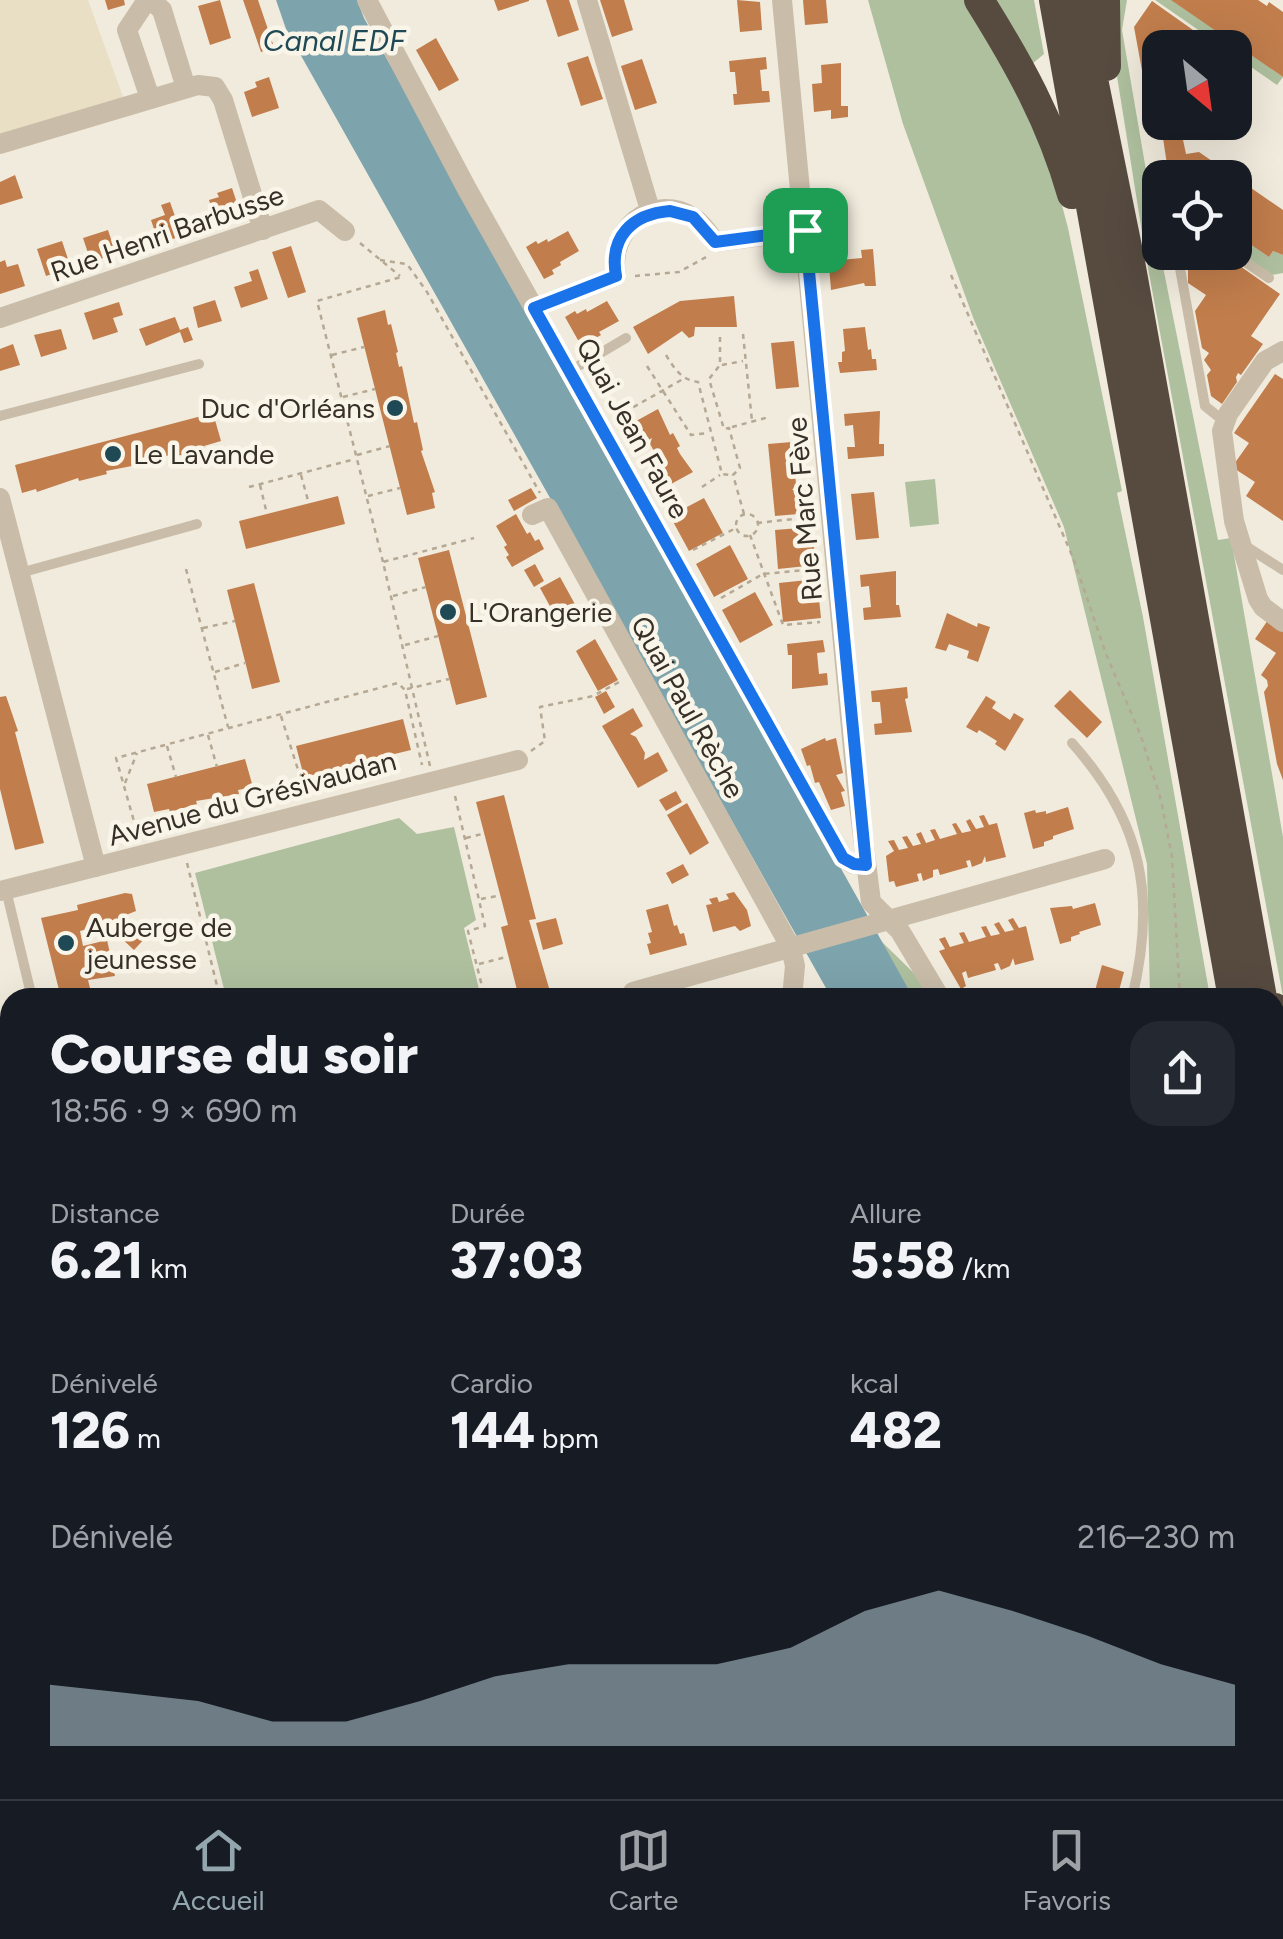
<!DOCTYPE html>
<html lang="fr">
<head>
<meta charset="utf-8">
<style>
	body { margin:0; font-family:Figtree,sans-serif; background:#242831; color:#f1f3f6; height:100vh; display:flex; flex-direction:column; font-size:38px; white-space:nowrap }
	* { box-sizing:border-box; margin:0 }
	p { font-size:32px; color:#9ea1a6 }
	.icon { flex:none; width:55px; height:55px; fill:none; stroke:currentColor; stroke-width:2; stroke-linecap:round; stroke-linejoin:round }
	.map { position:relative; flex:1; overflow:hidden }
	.sheet { position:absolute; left:0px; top:988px; width:1285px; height:812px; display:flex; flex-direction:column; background:#171b24; border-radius:30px 30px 0 0; box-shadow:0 10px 40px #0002 }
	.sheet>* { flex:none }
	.needle { width:65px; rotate:151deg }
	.tools { position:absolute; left:1142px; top:30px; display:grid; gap:20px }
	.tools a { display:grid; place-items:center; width:110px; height:110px; border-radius:20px; background:#171b24; box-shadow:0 10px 40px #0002; font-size:50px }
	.pin { position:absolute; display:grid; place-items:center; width:85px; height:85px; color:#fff; margin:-42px; border-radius:20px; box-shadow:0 5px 15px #0006 }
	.round { display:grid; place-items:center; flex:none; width:105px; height:105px; border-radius:30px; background:#242831 }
	.headline { display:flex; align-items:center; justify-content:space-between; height:170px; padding:0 50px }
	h1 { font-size:55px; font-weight:800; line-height:75px }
	.metrics { display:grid; grid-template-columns:repeat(3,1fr); gap:15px; height:170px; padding:10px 50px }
	.metrics div { display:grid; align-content:center }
	.metrics b { font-size:50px; font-weight:800 }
	.metrics small { font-size:28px; font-weight:400 }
	.metrics p { font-size:28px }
	.chart { height:280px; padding:20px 50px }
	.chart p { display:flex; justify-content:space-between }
	.chart svg { width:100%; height:180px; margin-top:10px; fill:#93a6ae; opacity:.7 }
	.tabs { display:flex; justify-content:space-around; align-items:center; height:140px; border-top:2px solid #363941; background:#171b24; font-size:28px; color:#9ea1a6 }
	.tabs a { display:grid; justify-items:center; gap:5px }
	.tabs .on { color:#93a6ae }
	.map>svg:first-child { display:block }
	.green { fill:#aec09e }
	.plaza { fill:#e9dfc5 }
	.water { fill:#7da3ad }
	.building { fill:#c17d4c }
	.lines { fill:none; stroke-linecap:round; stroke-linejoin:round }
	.path { stroke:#b5a894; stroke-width:2.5; stroke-dasharray:5 5; stroke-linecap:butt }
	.service { stroke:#c9bda9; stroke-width:10 }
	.minor { stroke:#c9bda9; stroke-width:20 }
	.motorway { stroke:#574b40; stroke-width:30 }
	.route-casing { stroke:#fff; stroke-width:20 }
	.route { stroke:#1a73e8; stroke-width:12 }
	.poi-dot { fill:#204956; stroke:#f9f5e9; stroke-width:4 }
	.labels { text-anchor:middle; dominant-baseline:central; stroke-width:9; stroke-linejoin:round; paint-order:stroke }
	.street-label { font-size:28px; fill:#373029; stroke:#f9f5e9 }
	.poi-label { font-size:28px; fill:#373029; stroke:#f9f5e9; text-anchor:start }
	.water-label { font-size:30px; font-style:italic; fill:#204956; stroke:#f9f5e9 }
</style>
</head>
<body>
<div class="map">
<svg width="1283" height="1799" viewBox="0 0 1283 1799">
	<rect width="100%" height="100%" fill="#f1ebdd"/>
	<path class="green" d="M868,0H966L1047,149L1068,228L1122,491L1117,493L1143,617L1210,997H1150L1147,864L1064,527L974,320L903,124Z
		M993,0H1034L1044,54L1032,64Z
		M1115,0H1127L1122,30L1160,252L1218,540L1231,538L1283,837V997L1146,257L1112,45Z
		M1155,0H1172L1283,77L1277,85L1235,56V48L1223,47Z
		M1235,234L1269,257L1273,251L1283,255V273L1272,275L1235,249Z
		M935,479L939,524L910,527L905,482Z
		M399,818L417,834L454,827L476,920L464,928L481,997H226L195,873Z
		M881,941L921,980L931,997H913Z
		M10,1055V1249L0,1252V1057Z
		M1280,1742L1283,1743V1799H1249L1255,1790H1275V1758Z"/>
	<path class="plaza" d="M0,0H88L126,105L0,144Z"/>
	<path class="water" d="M276,0H357L364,18L913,997H831L286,29Z"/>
	<path class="building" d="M105,0H124L125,5L108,10Z
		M220,0L231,38L210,45L198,6Z
		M243,0H258L274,47L261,52Z
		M494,0H529V1L498,11Z
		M546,0H569L579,30L558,37Z
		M600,0H624L633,30L612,37Z
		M737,0L760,2L762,30L740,32Z
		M803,0H826L828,23L805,25Z
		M1171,0H1258L1267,6L1269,2L1283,12V77Z
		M1152,1L1193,30L1185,42L1193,48H1160V88L1143,76L1134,27Z
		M436,38L459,80L439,91L416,50Z
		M588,56L603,99L581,106L567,63Z
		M766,57L767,69L760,70L762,91H769L770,102L734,105L733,94H737L735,72H730L729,61Z
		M642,59L657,103L635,110L621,66Z
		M841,63V106H848V117L831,119V110L814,112L812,84L822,83L821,65Z
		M1235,76L1251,88L1239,106L1241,117L1235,118Z
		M269,77L279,108L252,117L244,92L257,87L255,82Z
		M1182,135L1186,154L1199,152L1283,210V255L1273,251L1269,257L1235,234V178H1169L1163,138Z
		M15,175L23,198L0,205V182Z
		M232,188L239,209L235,210L238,218L217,225L209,200L219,197L217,193Z
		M779,195L780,212L767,213L766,196Z
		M170,202L176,219L180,217L181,236L159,244L151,220L165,215L161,205Z
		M108,230L116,254L91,262L83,238Z
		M568,231L579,251L560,262L561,265L552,270L554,274L544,279L526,247L536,241L538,244L547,239L548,242Z
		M62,241L71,268L46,276L37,249Z
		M291,246L306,292L288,298L272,252Z
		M873,249L876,286H865L864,283L831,290L828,253L840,252V260L862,258L861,250Z
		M1183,252H1220L1280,294L1251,336L1263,344L1241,375L1238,373L1236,377L1237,382L1222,404L1211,396L1207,375L1211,370L1204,360L1209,353L1202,348L1195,311L1206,295L1188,283V267Z
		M5,260L7,267L18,264L25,286L0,294V262Z
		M258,269L268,299L241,308L234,287L252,281L249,272Z
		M734,296L737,327H695L694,336L689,338L682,331L648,354L633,327L680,301Z
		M215,300L222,321L198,328L193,307Z
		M607,301L619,321L599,332L601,335L592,340L594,343L583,349L565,317L575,311L577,314L586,309L587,312Z
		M119,302L123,315L113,318L118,332L93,340L84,313Z
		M385,310L388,325L391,324L398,352L396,353L399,367L402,366L414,423L417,422L423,450L421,451L435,492L432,493L435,508L407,515L357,318Z
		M175,317L180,330L188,327L193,340L184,343L180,332L146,346L139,329Z
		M865,327L868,350L871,349L872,359H876L877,370L840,373L838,362H842V352L845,351L843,329Z
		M61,329L67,349L41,357L34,335Z
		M794,341L799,387L776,389L771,343Z
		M13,344L20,365L0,371V349Z
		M1275,374L1283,379V521L1246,496L1255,482L1232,467L1249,443L1234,433Z
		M658,409L670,435L673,433L680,446L677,448L680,454L693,472L662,489L652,471L665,463L659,460L650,444L652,438L638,446L627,426Z
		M880,411L879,444H884V456L848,459L847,447H855L853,425L845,426L844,414Z
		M213,413L221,441L204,446L205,449L177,456L176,453L163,457V460L106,471L107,474L79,481L78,478L37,492L36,489L22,493L15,465Z
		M804,441L806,462L790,464L795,468L796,486L792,490H808L810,513L775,516L768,444Z
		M531,488L537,498L514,511L508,500Z
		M874,492L879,538L856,540L851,494Z
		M338,496L345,524L246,549L239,521Z
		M704,498L723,533L689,551L670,516Z
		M516,514L527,534L530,532L535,541L539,539L544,549L512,567L506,557L509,555L504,547L507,545L496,526Z
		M812,527L816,565L778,569L775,530Z
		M730,545L748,579L714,597L696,564Z
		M449,550L487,697L456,705L418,558Z
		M535,564L544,581L534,587L524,570Z
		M896,571V605H899L901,617L864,620L863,608L871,607L869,586L861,587L860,575Z
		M560,577L582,617L562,628L540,588Z
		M817,579L821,618L783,622L779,583Z
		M254,583L280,682L252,689L227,590Z
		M755,592L773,625L740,643L722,610Z
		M947,613L977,627L978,623L990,627L978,662L967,658L969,651L949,644L946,651L935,648Z
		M1268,620L1283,630V780L1277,764L1264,692L1268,686L1267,680L1261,675L1276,653L1255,639Z
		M595,639L618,680L598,691L576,651Z
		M823,640L825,652L817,653L819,674L827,673L828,685L792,689V655H788L787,644Z
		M907,687L908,698L905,699L912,732L875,735L874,724L882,723L880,702H872L871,691Z
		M1070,690L1102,722L1087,738L1054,706Z
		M606,691L615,707L604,714L595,697Z
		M6,696L18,731L15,732L44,843L15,850L0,789V697Z
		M986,696L996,702L992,708L1010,720L1014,713L1024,719L1005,751L995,744L997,741L979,730L977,733L966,727Z
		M633,708L643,726L630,734L636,737L645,753L644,760L658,752L668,771L638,788L602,726Z
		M403,719L411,750L386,756L388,763L378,765L376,759L339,769L341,775L330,778L328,771L304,777L296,746Z
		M825,738L826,741L836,738L843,773L836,775L845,791L841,792L845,806L831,810L819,782L815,783L810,765L807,766L801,749Z
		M245,759L253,787L238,790L239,794L196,801L197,804L170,812L169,809L154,812L147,784Z
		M676,791L682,802L666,811L659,800Z
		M504,795L536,919L529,920L552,998H519L501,927L508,925L476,802Z
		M687,803L709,843L690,855L667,815Z
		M1068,807L1074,829L1053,836V839L1044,842V846L1033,849L1024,813L1035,810L1036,813L1046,811V814Z
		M984,815L989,825L997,823L1006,857L986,862L985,856L982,863L972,867L970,860L966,861L968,867L940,875L938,869L933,870V877L923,881L921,873L917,874L919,881L896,887L894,881L889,882L886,856L894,851L888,841L894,840L899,850L908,848L902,837L907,836L913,846L921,844L916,834L921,832L926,843L935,840L930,830L935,829L940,839L957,834L952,824L956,823L962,833L971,831L966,821L970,819L976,829L984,827L979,816Z
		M683,864L689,875L672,884L666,873Z
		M734,892L747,910L751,926L740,931L735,926L713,932L706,905L712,904L709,899L717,897L719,902L729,899L726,894Z
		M125,893L132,894L136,911L126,915L147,936L134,950L106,924L80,931L83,946L107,940L115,976L88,980L92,996L61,998L41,918L78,910L77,905Z
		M1095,903L1101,925L1079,932L1080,934L1071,937V941L1060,944L1050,908L1072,906L1073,909Z
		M668,904L674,926L677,925L680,934L684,933L687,945L650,955L647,944L651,943L648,933L652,932L646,910Z
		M556,918L563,944L543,950L536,923Z
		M1013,918L1019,928L1026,926L1034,960L1015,965L1013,958L1010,966L1001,970L998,963L994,964L996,970L968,978L966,971L962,973L966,986L961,989L939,951L945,949L939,939L945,937L950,947L964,943L959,933L964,932L969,942L986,937L981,927L986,926L991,936L1000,934L994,924L999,922L1005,932L1014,930L1008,920Z
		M1102,965L1124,972L1117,998H1093Z
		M10,1286V1318L0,1321V1288Z
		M10,1481V1510L4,1511L0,1482Z
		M5,1730L9,1752L0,1754V1731Z
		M78,1790H97L99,1798L85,1799Z
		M179,1790H204V1799H179Z
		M339,1790H361L362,1799H275V1796Z
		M486,1790H509V1794L487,1795Z
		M652,1790H676L678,1798L655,1799Z
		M739,1790H771L774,1799H742Z"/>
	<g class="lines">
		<path class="path" d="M360,243L400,276
			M380,260L407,264L427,292L540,493
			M951,275L1074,560L1106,654L1141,736L1161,800L1172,857L1180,998
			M635,276L679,272L708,256
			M743,334L752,421
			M720,337V365L709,379L724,429L729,428L740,468L733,475L744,514
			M332,355L364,347
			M666,355C674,368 681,380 698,382L722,474L731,475
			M722,365L743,361
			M647,366L691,435L708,433
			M343,397L375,389
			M616,417L683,379
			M732,427L769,417
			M357,455L390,446
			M301,475L309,504
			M260,485L267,514
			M249,487L355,459
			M702,487L720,475
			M368,496L400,488
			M736 525a11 11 0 1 1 22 0a11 11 0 1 1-22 0Z
			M757,523L811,517
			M750,535L783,625L820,622
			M693,550L736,528
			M383,562L317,301L401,277
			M186,569L228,727
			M393,596L426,587
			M721,598L763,574L816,569
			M203,628L235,621
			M405,645L438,636
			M215,672L245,663
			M407,689L449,679
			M281,716L306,795
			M208,735L217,767
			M167,746L176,777
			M531,751L545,741L540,707L593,696L621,681
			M430,766L383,562L474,538
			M125,783L137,753
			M455,796L485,926L468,931L485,998
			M466,838L482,834
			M139,839L116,758L398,683L405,690L422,765
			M187,863L220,998
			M481,899L497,896
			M479,964L506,957
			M1023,997L1025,998
			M0,1141L10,1147"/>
		<path class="service" d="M1177,252L1205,406L1225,422
			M1231,252L1269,278
			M570,371L626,338
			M0,416L199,364
			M1244,545L1283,570
			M20,573L197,524
			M1072,743C1142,821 1157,897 1132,998
			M6,890L32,998
			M0,1545L10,1543
			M729,1790L731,1799"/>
		<path class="minor" d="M147,0L127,30L150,98
			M151,0L162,10L186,88
			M367,0L467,189L843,858L853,864L866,865
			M587,0L651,213
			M782,0L856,781L871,902L900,931L940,998
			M0,144L198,85L215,87L223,100L263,230
			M534,308L616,276C608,230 651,192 693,217C702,223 709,233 715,242L805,231
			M0,318L319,210L345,231
			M1283,351L1265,361L1228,414L1222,431L1234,521L1258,599L1263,607L1283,622
			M0,498L96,867
			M532,515L548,508L791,948L795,966L792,998
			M0,891L518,760
			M633,992L1105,859
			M0,1581L10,1580
			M0,1627L10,1664
			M45,1790L47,1799
			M156,1790V1797
			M865,1790L868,1799
			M586,1799V1790"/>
		<path class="motorway" d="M979,0C1019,64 1051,121 1072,194
			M1054,0L1233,998
			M1077,0L1130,262L1262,998
			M1105,0L1106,66
			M1275,1008L1283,1054
			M1275,1076L1283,1123
			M1275,1237L1283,1293
			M1275,1723L1283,1688
			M1184,1799L1191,1790
			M1237,1799L1243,1790"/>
	</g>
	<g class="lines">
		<defs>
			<path id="route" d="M670,211L693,217L715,242L805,230L866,865L854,864L843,858L534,308L616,276C609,237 632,214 670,211Z"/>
		</defs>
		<use href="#route" class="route-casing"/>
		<use href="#route" class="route"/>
	</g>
	<g class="poi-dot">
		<circle cx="395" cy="408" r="10"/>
		<circle cx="113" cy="454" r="10"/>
		<circle cx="448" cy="612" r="10"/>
		<circle cx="66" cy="943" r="10"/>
	</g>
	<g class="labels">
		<g class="street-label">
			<text transform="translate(167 233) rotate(-19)">Rue Henri Barbusse</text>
			<text transform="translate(633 428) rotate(61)">Quai Jean Faure</text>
			<text transform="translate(804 509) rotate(-95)">Rue Marc Fève</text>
			<text transform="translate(688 707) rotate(61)">Quai Paul Rèche</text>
			<text transform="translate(252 798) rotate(-15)">Avenue du Grésivaudan</text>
		</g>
		<g class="poi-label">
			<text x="375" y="408" text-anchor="end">Duc d'Orléans</text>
			<text x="133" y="454">Le Lavande</text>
			<text x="468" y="612">L'Orangerie</text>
			<text x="86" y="927">Auberge de<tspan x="86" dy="32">jeunesse</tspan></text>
		</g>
		<g class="water-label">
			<text x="334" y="40">Canal EDF</text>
		</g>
	</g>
</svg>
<div class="tools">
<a><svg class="needle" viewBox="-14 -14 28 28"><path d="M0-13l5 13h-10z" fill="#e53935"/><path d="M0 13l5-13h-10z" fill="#9ea1a6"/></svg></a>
<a><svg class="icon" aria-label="locate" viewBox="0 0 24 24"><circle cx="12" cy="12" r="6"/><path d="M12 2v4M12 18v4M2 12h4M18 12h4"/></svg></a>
</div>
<div class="pin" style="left:805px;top:230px;background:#1e9e55"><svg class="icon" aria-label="arrive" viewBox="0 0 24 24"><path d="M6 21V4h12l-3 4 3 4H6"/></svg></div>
<section class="sheet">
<div class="headline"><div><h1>Course du soir</h1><p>18:56 · 9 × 690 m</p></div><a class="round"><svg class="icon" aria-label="share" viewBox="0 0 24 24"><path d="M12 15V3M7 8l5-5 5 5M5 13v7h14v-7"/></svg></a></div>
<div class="metrics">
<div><p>Distance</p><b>6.21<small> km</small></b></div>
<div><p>Durée</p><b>37:03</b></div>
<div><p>Allure</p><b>5:58<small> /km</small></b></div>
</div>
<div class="metrics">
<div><p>Dénivelé</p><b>126<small> m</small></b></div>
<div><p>Cardio</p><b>144<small> bpm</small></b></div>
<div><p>kcal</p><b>482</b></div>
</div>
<div class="chart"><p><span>Dénivelé</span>216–230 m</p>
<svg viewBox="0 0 160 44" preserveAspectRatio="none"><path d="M0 44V29L10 31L20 33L30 38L40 38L50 33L60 27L70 24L80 24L90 24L100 20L110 11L120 6L130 11L140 17L150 24L160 29V44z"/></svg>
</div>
</section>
</div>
<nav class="tabs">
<a class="on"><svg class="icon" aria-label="home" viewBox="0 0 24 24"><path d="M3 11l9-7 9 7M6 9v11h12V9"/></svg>Accueil</a>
<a><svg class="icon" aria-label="map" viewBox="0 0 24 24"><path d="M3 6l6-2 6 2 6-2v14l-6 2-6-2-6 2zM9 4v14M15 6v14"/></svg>Carte</a>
<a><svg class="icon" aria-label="saved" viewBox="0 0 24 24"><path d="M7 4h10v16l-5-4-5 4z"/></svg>Favoris</a>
</nav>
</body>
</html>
